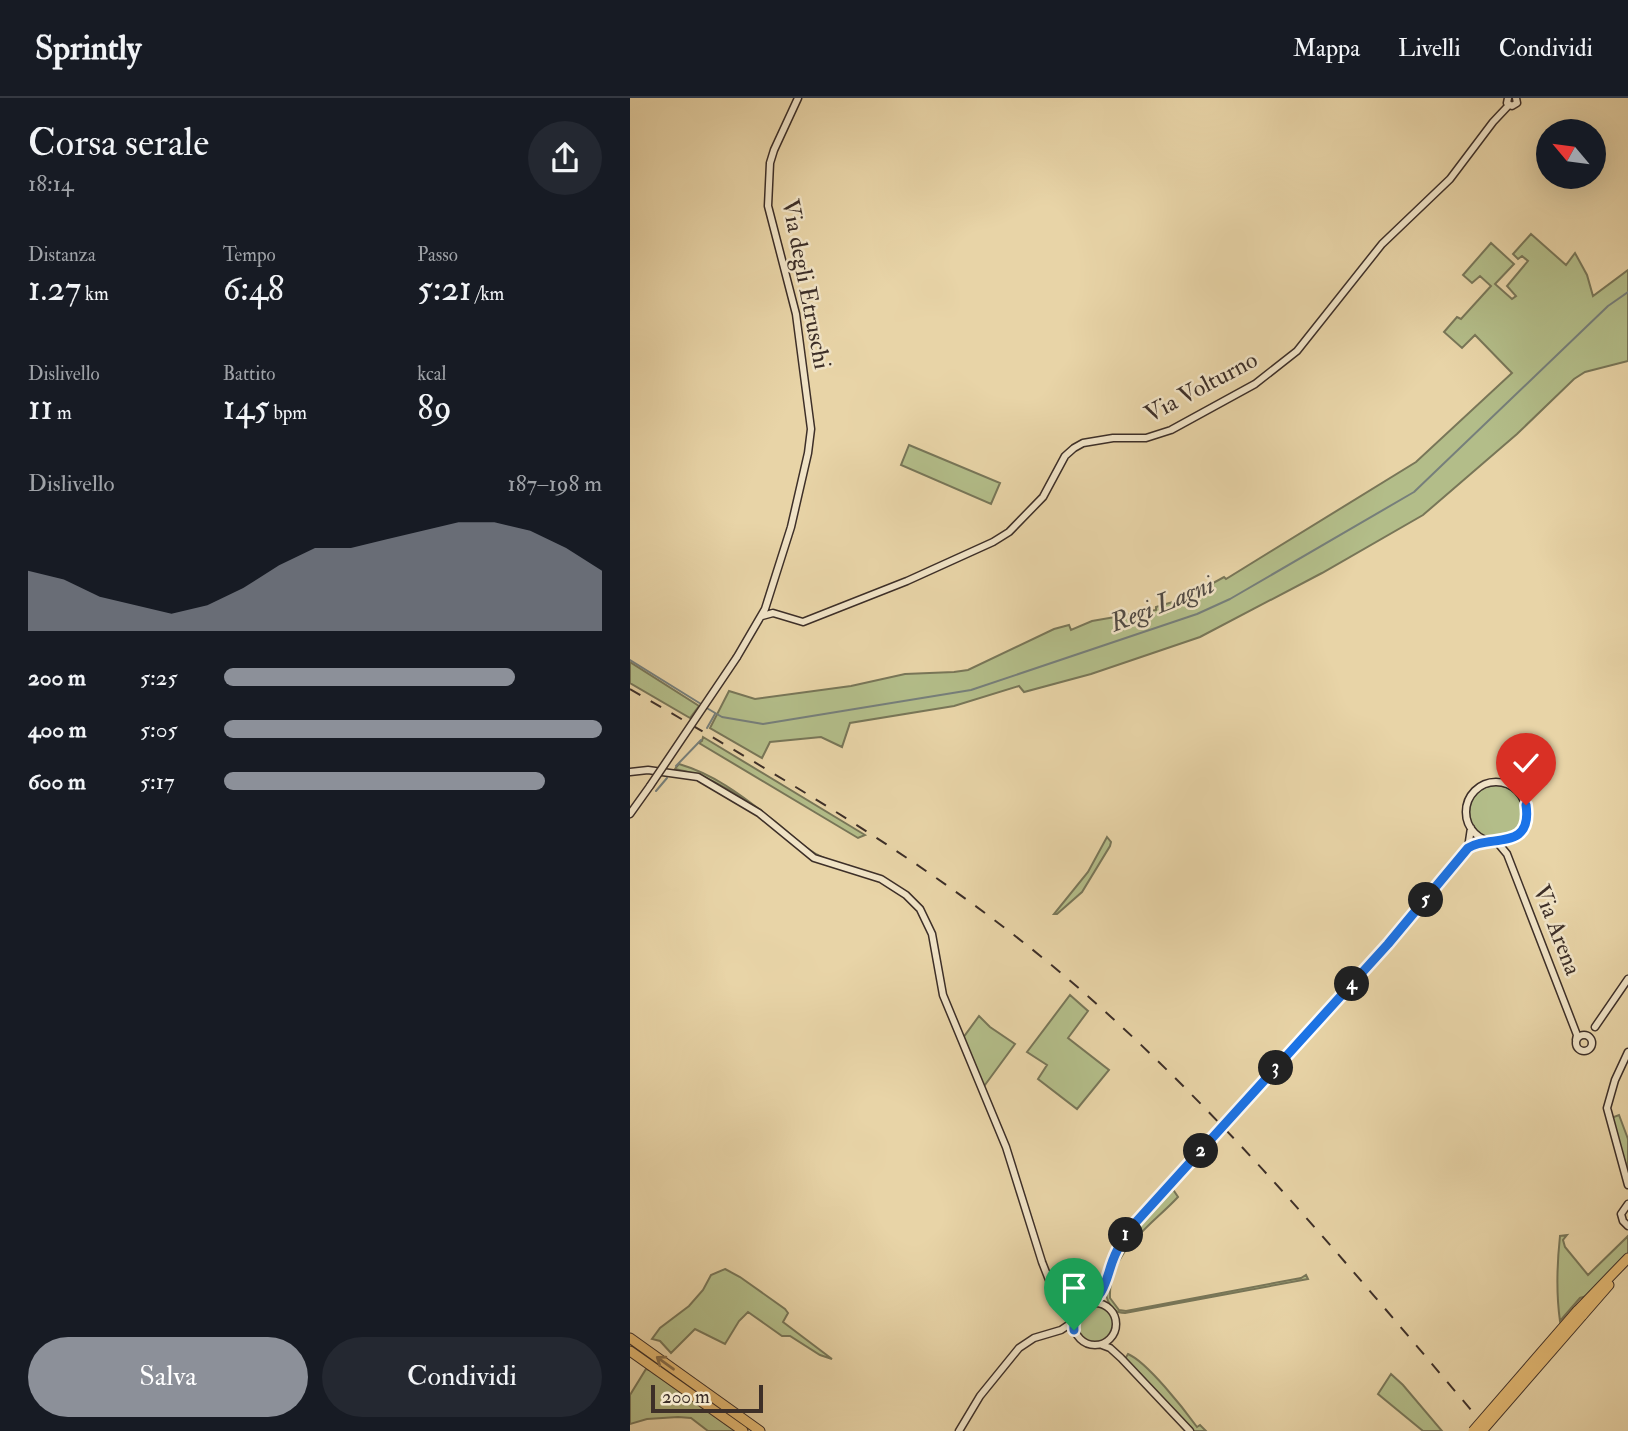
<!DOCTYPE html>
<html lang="it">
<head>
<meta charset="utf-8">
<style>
	body { margin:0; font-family:"IM FELL Double Pica",serif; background:#242831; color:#f1f3f6; height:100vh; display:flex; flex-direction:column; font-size:26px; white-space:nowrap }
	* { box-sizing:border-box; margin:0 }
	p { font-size:23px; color:#9ea1a6 }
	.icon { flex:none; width:38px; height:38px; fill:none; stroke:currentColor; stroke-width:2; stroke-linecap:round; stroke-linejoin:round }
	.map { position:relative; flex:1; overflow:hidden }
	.sheet { display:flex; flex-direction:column; background:#171b24; width:630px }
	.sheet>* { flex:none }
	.needle { width:46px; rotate:299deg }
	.controls { position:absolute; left:906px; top:21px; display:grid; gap:14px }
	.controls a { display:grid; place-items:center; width:70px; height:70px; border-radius:50%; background:#171b24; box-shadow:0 7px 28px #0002; font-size:35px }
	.scale { position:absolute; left:21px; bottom:18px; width:112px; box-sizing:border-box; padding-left:7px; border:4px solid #3d2f28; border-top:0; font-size:19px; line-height:24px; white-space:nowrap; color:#3d2f28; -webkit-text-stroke:5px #f0e3c6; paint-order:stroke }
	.pin { position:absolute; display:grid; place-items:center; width:60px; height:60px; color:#fff; margin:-72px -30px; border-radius:50% 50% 50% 0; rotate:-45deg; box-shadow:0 0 7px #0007 }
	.pin .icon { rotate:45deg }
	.km { position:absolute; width:35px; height:35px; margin:-18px; border-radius:50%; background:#222; color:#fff; font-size:19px; line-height:35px; text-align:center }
	.round { display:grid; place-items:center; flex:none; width:74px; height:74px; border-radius:37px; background:#242831 }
	.headline { display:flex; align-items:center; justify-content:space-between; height:119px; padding:0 28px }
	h1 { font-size:38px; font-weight:600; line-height:52px }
	.figures { display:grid; grid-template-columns:repeat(3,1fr); gap:10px; height:119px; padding:7px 28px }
	.figures div { display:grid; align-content:center }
	.figures b { font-size:35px; font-weight:600 }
	.figures small { font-size:19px; font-weight:400 }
	.figures p { font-size:19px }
	.chart { height:196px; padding:14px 28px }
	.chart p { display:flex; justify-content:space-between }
	.chart svg { width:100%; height:126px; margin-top:7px; fill:#8c9099; opacity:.7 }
	.action { display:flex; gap:14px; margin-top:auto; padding:14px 28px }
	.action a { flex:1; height:80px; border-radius:42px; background:#8c9099; color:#fff; font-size:28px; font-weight:600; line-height:80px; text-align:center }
	.action a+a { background:#242831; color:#f1f3f6 }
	ul { padding:0 28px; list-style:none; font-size:23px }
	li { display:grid; grid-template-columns:112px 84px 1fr; align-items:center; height:52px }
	li i { height:18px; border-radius:9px; background:#8c9099 }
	header { display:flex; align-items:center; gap:42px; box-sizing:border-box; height:98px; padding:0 35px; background:#171b24; border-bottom:2px solid #363941 }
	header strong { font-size:33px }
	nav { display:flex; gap:38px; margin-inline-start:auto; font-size:24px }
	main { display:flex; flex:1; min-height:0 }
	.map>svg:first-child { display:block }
	.green { fill:#b3bd89; stroke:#787658; stroke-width:2 }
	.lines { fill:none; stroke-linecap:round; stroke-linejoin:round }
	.stream { stroke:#767f7b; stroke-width:2 }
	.secondary-casing { stroke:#3d2f28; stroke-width:9 }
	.highway-casing { stroke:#3d2f28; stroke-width:11 }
	.secondary { stroke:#f0e3c6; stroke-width:6 }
	.highway { stroke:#e4ba74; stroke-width:9 }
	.rail { stroke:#3d2f28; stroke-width:2; stroke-dasharray:12 12; stroke-linecap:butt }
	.secondary-bridge-casing { stroke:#3d2f28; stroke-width:9; stroke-linecap:butt }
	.highway-bridge-casing { stroke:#3d2f28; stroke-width:11; stroke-linecap:butt }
	.secondary-bridge { stroke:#f0e3c6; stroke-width:6 }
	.highway-bridge { stroke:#e4ba74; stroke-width:9 }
	.oneway { stroke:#886e4a }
	.route-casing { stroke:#fff; stroke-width:14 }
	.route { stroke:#1a73e8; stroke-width:9 }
	.labels { text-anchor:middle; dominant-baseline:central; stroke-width:5; stroke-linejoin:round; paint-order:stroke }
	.street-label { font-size:24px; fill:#3d2f28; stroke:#f0e3c6 }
	.water-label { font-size:26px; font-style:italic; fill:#504a44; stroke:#f0e3c6 }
</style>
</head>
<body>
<header>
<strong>Sprintly</strong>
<nav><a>Mappa</a><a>Livelli</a><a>Condividi</a></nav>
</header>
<main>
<section class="sheet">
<div class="headline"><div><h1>Corsa serale</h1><p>18:14</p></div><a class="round"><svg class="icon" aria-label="share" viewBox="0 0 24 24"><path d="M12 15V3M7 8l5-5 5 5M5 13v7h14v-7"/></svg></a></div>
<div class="figures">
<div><p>Distanza</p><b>1.27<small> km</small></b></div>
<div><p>Tempo</p><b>6:48</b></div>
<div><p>Passo</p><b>5:21<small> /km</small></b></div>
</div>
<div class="figures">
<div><p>Dislivello</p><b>11<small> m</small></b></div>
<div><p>Battito</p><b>145<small> bpm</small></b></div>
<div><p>kcal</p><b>89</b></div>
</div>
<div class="chart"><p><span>Dislivello</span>187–198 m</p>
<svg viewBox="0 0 160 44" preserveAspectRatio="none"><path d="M0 44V23L10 26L20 32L30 35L40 38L50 35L60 29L70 21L80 15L90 15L100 12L110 9L120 6L130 6L140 9L150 15L160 23V44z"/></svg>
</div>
<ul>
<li><b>200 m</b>5:25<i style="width:77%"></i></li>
<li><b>400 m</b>5:05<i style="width:100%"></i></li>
<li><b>600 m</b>5:17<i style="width:85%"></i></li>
</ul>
<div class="action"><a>Salva</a><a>Condividi</a></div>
</section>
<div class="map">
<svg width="998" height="1333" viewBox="0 0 998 1333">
	<rect width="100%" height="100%" fill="#e8d4a7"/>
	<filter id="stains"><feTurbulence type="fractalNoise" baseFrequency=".00286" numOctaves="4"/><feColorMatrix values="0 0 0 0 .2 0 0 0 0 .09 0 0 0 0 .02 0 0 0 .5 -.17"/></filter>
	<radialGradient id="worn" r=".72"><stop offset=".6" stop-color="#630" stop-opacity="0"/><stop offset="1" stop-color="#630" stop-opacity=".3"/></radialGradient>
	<path class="green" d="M901,136L936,167L945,155L957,177L963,198L998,172V263L955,274L944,281L887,336L793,417L692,475L570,539L461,576L394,594L389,588L324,608L220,625L212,649L191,639L140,644L132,660L80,630L99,593L125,601L221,588L275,576L324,574L338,572L424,531L439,527L441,532L462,523L526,512V509L556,500L594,479L596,481L786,364L882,275L845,237L832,250L814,234L827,219L831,221L861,188L850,178L842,185L833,177L861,145L884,166L865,186L882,201L886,198L877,188L898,163L892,158L888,161L883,156Z
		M279,347L370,385L361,406L271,367Z
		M0,564L69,608L60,620L0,585Z
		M73,639L235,737L228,740L69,645L72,643Z
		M49,666C83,676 110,696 138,718C172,743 175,758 220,768V770C206,767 191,763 179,755C165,746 153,733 141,723C115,699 80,677 45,671Z
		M839 714a27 27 0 1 1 54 0a27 27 0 1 1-54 0Z
		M477,739L481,744L480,748L452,794L427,816H424L458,774Z
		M440,897L458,913L438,940L479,972L447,1011L408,981L417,967L397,954Z
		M349,918L360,929L385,946L352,991L333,940Z
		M989,1017L998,1041V1073L981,1020Z
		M542,1090L548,1099C520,1129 478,1154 480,1200L489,1212L496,1213L671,1180L676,1177L678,1181L495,1215C486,1215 482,1211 478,1203C464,1171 522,1112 542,1090Z
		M937,1137L933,1142L935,1149L958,1177L998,1138V1156L957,1198L950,1200L930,1223C926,1195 927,1166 930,1138Z
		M95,1171L110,1179L155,1211L158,1215L153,1224L202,1261L190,1257L160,1238H152L118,1214L109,1223L95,1246L65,1231L41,1255L30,1243L22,1241L30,1230L59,1208L73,1192L81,1177Z
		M447 1226a18 18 0 1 1 36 0a18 18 0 1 1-36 0Z
		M498,1256C517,1264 554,1311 567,1329L570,1327L576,1333H563L495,1261Z
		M16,1271L23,1273L106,1333H78L61,1320L48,1319L17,1321L0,1326V1297Z
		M761,1276L773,1287L812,1333H793L748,1296Z"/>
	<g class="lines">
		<path class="stream" d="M0,562L71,606
			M75,609L92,619L133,626L341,592L567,516L600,501L784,394L978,208L998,194
			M77,630L85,616
			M46,668L71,642
			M26,693L37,680"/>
		<defs>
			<path id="secondary" d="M878,0L877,5L882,8L887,5L886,0
				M132,518L143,515L173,524L277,483L363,444L379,434L413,399L435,358L444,350L453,345L483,340H516L541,332L625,286L667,253L752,146L820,81L863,24L879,7
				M107,559L135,511L161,429L178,355L181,331L166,216L138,108L140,65L144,52L168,0
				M0,674L18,672L68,679L129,715L184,760L251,781L276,797L290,811L302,836L313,897L376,1049L412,1164L423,1192L444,1220
				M836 714a30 30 0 1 1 60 0a30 30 0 1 1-60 0Z
				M0,716L20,688
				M867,744L877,756L947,937L946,942
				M965,929L998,881
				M946 945a8 8 0 1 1 16 0a8 8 0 1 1-16 0Z
				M660,954L806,790L838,750L841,730
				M998,954L985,982L977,1010L998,1087
				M998,1106L991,1116L993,1123L998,1128
				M444 1226a21 21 0 1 1 42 0a21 21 0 1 1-42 0Z
				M462,1205C476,1190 477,1173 486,1155C497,1131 517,1112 535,1093
				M472,1247L480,1250L491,1260L560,1333
				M329,1333L350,1298L389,1250L404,1240L431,1232L443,1224"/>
			<path id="highway" d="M947,1213L998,1160
				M952,1218L979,1187
				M0,1240L130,1333
				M0,1253L113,1333"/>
		</defs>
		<use href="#secondary" class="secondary-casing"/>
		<use href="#highway" class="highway-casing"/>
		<use href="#secondary" class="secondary"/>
		<use href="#highway" class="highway"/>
		<path class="rail" d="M0,591C149,678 299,764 431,875C592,1011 723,1174 859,1333"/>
		<defs>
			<path id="secondary-bridge" d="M20,688L107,559
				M535,1093L660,954"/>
			<path id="highway-bridge" d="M843,1333L947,1213
				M852,1333L952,1218"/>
		</defs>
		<use href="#secondary-bridge" class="secondary-bridge-casing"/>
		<use href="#highway-bridge" class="highway-bridge-casing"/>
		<use href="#secondary-bridge" class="secondary-bridge"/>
		<use href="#highway-bridge" class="highway-bridge"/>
	</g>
	<defs><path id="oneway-shaft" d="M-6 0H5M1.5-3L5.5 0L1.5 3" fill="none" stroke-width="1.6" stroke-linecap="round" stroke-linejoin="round" transform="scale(1.75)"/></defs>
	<use class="oneway" href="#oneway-shaft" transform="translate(35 1265) rotate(-144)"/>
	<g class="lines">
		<defs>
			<path id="route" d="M444,1232C442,1209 461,1209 471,1194C477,1184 479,1172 483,1162C488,1148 497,1136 506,1124L758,846L838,750C859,736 903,754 896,707"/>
		</defs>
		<use href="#route" class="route-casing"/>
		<use href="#route" class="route"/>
	</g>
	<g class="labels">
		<g class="street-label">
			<text transform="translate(176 186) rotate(79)">Via degli Etruschi</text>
			<text transform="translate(571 289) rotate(-28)">Via Volturno</text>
			<text transform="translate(927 832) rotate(69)">Via Arena</text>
		</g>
		<g class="water-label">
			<text transform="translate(532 506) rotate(-22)">Regi Lagni</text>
		</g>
	</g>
	<rect width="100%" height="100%" filter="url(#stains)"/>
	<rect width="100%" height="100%" fill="url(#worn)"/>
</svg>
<div class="controls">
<a><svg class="needle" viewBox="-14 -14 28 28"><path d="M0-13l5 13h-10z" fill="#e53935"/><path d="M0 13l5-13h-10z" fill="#9ea1a6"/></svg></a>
</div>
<div class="scale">200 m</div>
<div class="pin" style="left:444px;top:1232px;background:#1e9e55"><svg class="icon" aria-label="arrive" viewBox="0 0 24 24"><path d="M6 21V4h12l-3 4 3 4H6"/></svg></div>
<div class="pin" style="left:896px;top:707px;background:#d93025"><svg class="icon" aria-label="check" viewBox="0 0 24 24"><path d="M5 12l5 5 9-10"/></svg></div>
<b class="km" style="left:496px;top:1137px">1</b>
<b class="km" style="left:571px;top:1053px">2</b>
<b class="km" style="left:646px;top:970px">3</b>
<b class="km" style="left:722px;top:886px">4</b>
<b class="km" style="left:796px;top:802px">5</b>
</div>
</main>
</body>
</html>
